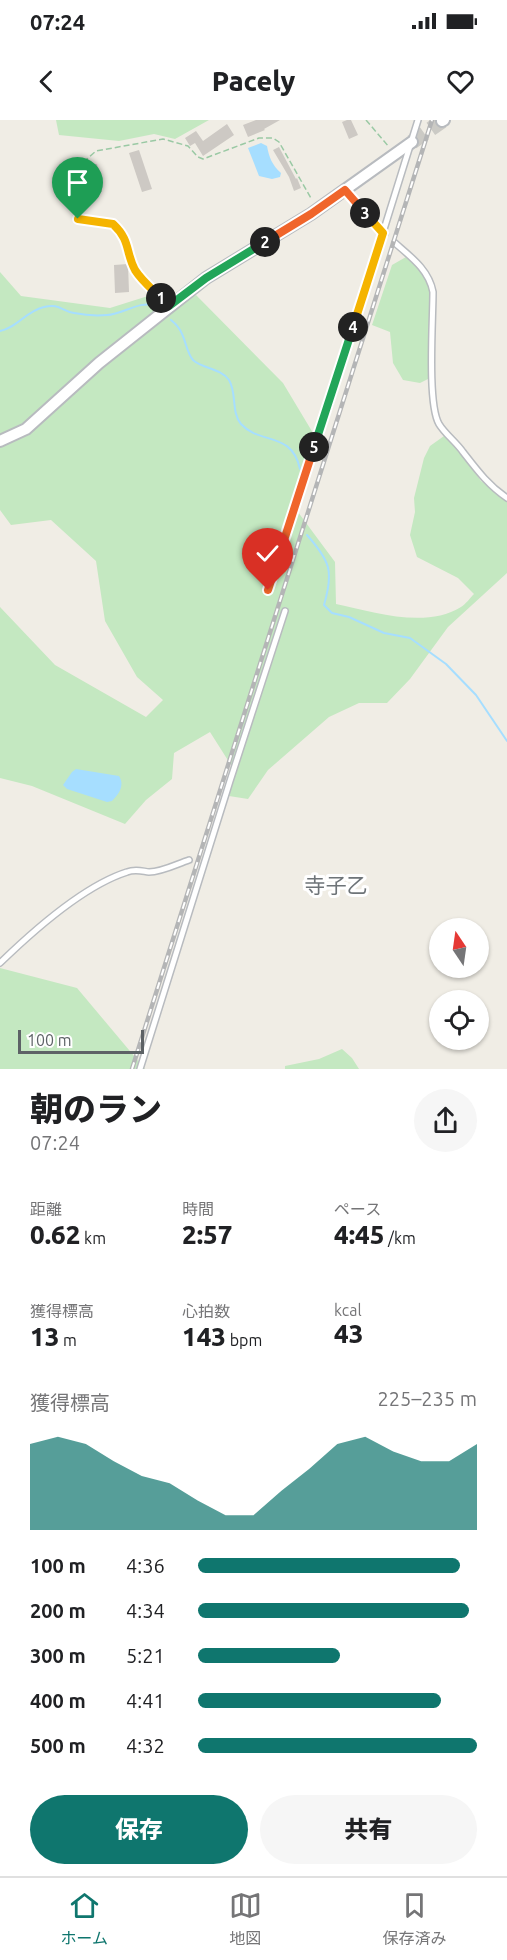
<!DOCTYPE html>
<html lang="ja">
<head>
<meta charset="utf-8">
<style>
	body { margin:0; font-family:Ubuntu,"Noto Sans JP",sans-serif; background:#f6f6f6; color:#202124; height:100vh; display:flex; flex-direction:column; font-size:22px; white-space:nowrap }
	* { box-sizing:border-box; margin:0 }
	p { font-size:20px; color:#757577 }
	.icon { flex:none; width:33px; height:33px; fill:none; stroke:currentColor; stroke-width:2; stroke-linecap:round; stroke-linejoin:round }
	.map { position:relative; height:949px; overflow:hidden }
	.details { display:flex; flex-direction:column; background:#fff; flex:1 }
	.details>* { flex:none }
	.needle { width:39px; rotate:347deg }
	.buttons { position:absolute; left:429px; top:798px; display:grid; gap:12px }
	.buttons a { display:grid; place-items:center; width:60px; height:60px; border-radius:50%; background:#fff; box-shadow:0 2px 4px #0004; font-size:30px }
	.scale { position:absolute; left:18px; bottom:15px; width:126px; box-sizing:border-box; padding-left:6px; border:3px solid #5d6266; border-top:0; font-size:16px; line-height:21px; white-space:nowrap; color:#5d6266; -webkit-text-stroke:4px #fff; paint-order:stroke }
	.pin { position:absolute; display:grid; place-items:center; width:51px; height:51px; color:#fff; margin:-62px -26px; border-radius:50% 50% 50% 0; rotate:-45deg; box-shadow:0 0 6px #0007 }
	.pin .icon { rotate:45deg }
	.km { position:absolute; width:30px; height:30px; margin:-15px; border-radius:50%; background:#222; color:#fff; font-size:16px; line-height:30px; text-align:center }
	.round { display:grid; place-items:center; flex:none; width:63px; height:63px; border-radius:32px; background:#f6f6f6 }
	.summary { display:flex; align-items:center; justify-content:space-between; height:102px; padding:0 30px }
	h1 { font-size:33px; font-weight:800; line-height:45px }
	.metrics { display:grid; grid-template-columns:repeat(3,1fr); gap:9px; height:102px; padding:6px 30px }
	.metrics div { display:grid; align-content:center }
	.metrics b { font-size:26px; font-weight:800 }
	.metrics small { font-size:16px; font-weight:400 }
	.metrics p { font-size:16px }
	.chart { height:168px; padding:12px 30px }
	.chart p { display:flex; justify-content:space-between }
	.chart svg { width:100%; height:108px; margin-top:6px; fill:#0f766e; opacity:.7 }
	.cta { display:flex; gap:12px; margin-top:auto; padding:12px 30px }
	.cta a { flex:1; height:69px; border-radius:36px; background:#0f766e; color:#fff; font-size:24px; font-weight:800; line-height:69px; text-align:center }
	.cta a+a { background:#f6f6f6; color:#202124 }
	ul { padding:0 30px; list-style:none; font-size:20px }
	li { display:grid; grid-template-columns:96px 72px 1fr; align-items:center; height:45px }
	li i { height:15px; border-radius:8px; background:#0f766e }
	.status { display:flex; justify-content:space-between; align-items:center; height:42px; padding:0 30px; background:#fff; direction:ltr }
	.status svg { height:16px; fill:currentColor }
	header { display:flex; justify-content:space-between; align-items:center; height:78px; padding:0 30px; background:#fff; font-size:27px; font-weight:800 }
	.menu { display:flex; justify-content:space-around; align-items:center; height:84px; border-top:2px solid #e0e0e0; background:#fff; font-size:16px; color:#757577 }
	.menu a { display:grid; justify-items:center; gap:3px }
	.menu .on { color:#0f766e }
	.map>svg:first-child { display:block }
	.green { fill:#c4e8c1 }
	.water { fill:#a6deff }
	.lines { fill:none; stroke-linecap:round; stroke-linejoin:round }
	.stream { stroke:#a6deff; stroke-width:2 }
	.building { fill:#cdc9c4 }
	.secondary-tunnel { stroke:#cbcac5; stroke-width:15; stroke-dasharray:15 8; stroke-linecap:butt }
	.lane-casing { stroke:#b8bbbf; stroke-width:8 }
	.street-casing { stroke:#b8bbbf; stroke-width:14 }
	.path { stroke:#9ac9a4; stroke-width:1.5; stroke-dasharray:6 3; stroke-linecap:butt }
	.lane { stroke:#fff; stroke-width:5 }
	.street { stroke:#fff; stroke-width:10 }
	.rail-casing { stroke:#b4b5b6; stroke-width:4.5 }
	.rail { stroke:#fff; stroke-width:2; stroke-dasharray:7; stroke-linecap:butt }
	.split-1-casing { stroke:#fff; stroke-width:12 }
	.split-2-casing { stroke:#fff; stroke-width:12 }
	.split-3-casing { stroke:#fff; stroke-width:12 }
	.split-4-casing { stroke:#fff; stroke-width:12 }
	.split-5-casing { stroke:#fff; stroke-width:12 }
	.split-6-casing { stroke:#fff; stroke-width:12 }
	.split-1 { stroke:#f5b400; stroke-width:8 }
	.split-2 { stroke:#22a559; stroke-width:8 }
	.split-3 { stroke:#f0652b; stroke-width:8 }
	.split-4 { stroke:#f5b400; stroke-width:8 }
	.split-5 { stroke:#22a559; stroke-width:8 }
	.split-6 { stroke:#f0652b; stroke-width:8 }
	.labels { text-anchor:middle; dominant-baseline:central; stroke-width:6; stroke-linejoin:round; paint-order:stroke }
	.quarter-label { font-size:21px; fill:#6e7478; stroke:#fff }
</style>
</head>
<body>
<div class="status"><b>07:24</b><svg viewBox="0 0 49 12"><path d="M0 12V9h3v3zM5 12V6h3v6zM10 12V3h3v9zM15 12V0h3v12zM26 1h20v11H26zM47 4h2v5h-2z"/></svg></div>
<header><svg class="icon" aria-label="back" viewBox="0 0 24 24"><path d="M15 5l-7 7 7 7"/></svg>Pacely<svg class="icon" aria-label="heart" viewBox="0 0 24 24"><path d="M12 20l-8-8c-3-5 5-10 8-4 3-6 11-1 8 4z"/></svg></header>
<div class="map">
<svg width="507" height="949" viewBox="0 0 507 949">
	<rect width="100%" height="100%" fill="#f0ede5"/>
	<path class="green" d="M56,0H209L175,19L154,14L119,21L59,15Z
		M406,137L416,145L429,164L431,173L430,258L420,263L403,260L393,243L390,212L372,205L392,145Z
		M0,152L21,176L110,188L148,176L177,187L196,175L283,263L316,318L292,384L335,442L336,484C373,492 426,509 461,487C466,484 470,478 474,474L458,458L417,437L410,415L415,392L414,378L424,338L430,326L444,316L460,332L481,361L507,379V453L448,507L410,559L387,583H359L329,597L268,650L248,679L229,676L236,653L210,612L174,633L172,659L146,680L125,704L32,666L0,658V487L55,545L146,597L163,580L137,557L105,501L96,441L51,400L11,405L0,390Z
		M0,848L77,868L145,949H0Z
		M342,929L352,938L359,949H285V946L319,939Z"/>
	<path class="water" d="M261,23L267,26C269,37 272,45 281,53L280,57L272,59L259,56L248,28Z
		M76,649L119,656C125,665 119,674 112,681L107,682L67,669L63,665L72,652Z"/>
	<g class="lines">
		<path class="stream" d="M171,200C176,204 180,209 182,214C186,222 187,233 193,240C203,249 220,248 229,260C237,273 231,292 241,304C260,325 292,311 300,349
			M0,211C17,208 26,191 44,187C60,183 61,191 74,193C84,195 97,196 107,195C124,194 139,180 156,186
			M307,415C330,441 334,451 324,485L332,493L349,497L384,513L410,518L446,544L476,575L507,621"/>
	</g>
	<path class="building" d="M256,0H280L264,9L265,10L248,17L243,5Z
		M347,0H351L358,15L349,19L342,2Z
		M227,4L234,15L203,36L195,23L190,26L185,18L196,11L203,21Z
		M279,27L296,59L297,58L301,68L294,71L289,57L273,30Z
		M139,30L152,69L142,72L129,33Z
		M97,44L102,72L92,73L91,69L84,70L81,55L89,54L88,46Z
		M128,144L129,172L115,173L114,145Z"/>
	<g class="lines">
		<path class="secondary-tunnel" d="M412,22L442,1"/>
		<defs>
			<path id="lane" d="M345,70L385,114
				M395,123C411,137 429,150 433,172C433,200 427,283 439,304C445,314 456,322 463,332C477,350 488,365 507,378
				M268,470L301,365L329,286L418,0
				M0,843C33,811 83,766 127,752C135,749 141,751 149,752C162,752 177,744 189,740
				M140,949L230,661L285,491"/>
			<path id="street" d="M442,1L444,0
				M0,321L26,309L99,243L206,158L311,94L412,22"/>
		</defs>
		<use href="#lane" class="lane-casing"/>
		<use href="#street" class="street-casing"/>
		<path class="path" d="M366,0L389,27
			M162,179C152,169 139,160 133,146C126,128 129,119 113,104L78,99L74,97L75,56L78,47L96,31L163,19L188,26L198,37L203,39L259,18H273L279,22L312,80"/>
		<use href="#lane" class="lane"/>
		<use href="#street" class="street"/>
		<defs>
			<path id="rail" d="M132,949L432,0"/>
		</defs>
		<use href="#rail" class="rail-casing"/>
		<use href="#rail" class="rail"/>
	</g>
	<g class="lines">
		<defs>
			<path id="split-1" d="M78,99L113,104C131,121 125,131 135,150C142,161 152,169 161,178"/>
			<path id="split-2" d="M161,178L169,186L206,158L265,122"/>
			<path id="split-3" d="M265,122L311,94L345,70L365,93"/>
			<path id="split-4" d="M353,207L383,113L365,93"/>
			<path id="split-5" d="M314,327L353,207"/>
			<path id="split-6" d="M268,470L314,327"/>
		</defs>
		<use href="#split-1" class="split-1-casing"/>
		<use href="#split-2" class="split-2-casing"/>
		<use href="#split-3" class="split-3-casing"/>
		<use href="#split-4" class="split-4-casing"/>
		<use href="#split-5" class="split-5-casing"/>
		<use href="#split-6" class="split-6-casing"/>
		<use href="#split-1" class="split-1"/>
		<use href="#split-2" class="split-2"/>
		<use href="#split-3" class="split-3"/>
		<use href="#split-4" class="split-4"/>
		<use href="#split-5" class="split-5"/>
		<use href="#split-6" class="split-6"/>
	</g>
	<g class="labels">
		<g class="quarter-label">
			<text x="336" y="765">寺子乙</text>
		</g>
	</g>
</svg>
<div class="buttons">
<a><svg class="needle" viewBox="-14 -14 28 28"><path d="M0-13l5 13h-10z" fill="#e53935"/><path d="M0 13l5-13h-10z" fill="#757577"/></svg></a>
<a><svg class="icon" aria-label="locate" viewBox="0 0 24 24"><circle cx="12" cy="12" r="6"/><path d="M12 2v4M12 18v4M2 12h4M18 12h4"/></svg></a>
</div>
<div class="scale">100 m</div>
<div class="pin" style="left:78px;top:99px;background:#1e9e55"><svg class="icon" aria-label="arrive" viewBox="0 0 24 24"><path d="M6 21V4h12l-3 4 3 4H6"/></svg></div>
<div class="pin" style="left:268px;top:470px;background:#d93025"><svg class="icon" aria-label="check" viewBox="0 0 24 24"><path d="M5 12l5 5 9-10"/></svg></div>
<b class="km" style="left:161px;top:178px">1</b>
<b class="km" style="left:265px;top:122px">2</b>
<b class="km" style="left:365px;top:93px">3</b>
<b class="km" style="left:353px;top:207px">4</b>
<b class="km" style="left:314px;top:327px">5</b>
</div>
<section class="details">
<div class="summary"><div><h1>朝のラン</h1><p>07:24</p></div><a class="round"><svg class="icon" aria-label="share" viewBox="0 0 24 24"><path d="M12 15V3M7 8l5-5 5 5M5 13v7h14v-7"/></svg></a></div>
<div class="metrics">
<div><p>距離</p><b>0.62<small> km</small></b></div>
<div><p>時間</p><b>2:57</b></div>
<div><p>ペース</p><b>4:45<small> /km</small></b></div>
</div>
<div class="metrics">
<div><p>獲得標高</p><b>13<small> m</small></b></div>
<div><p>心拍数</p><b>143<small> bpm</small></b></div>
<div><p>kcal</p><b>43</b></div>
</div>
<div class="chart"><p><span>獲得標高</span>225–235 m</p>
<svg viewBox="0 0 160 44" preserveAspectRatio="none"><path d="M0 44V9L10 6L20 9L30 16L40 22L50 25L60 32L70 38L80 38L90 28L100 19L110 9L120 6L130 12L140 16L150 16L160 9V44z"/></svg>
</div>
<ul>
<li><b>100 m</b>4:36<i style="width:94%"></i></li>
<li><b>200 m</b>4:34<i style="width:97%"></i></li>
<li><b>300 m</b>5:21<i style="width:51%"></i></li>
<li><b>400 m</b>4:41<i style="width:87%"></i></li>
<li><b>500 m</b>4:32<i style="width:100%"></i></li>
</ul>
<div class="cta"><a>保存</a><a>共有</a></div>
</section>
<nav class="menu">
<a class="on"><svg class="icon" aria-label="home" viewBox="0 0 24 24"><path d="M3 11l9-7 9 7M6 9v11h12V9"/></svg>ホーム</a>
<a><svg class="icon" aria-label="map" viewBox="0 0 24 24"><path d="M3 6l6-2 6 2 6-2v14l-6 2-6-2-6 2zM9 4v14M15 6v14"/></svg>地図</a>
<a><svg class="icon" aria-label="saved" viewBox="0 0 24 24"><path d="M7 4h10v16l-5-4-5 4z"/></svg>保存済み</a>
</nav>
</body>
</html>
